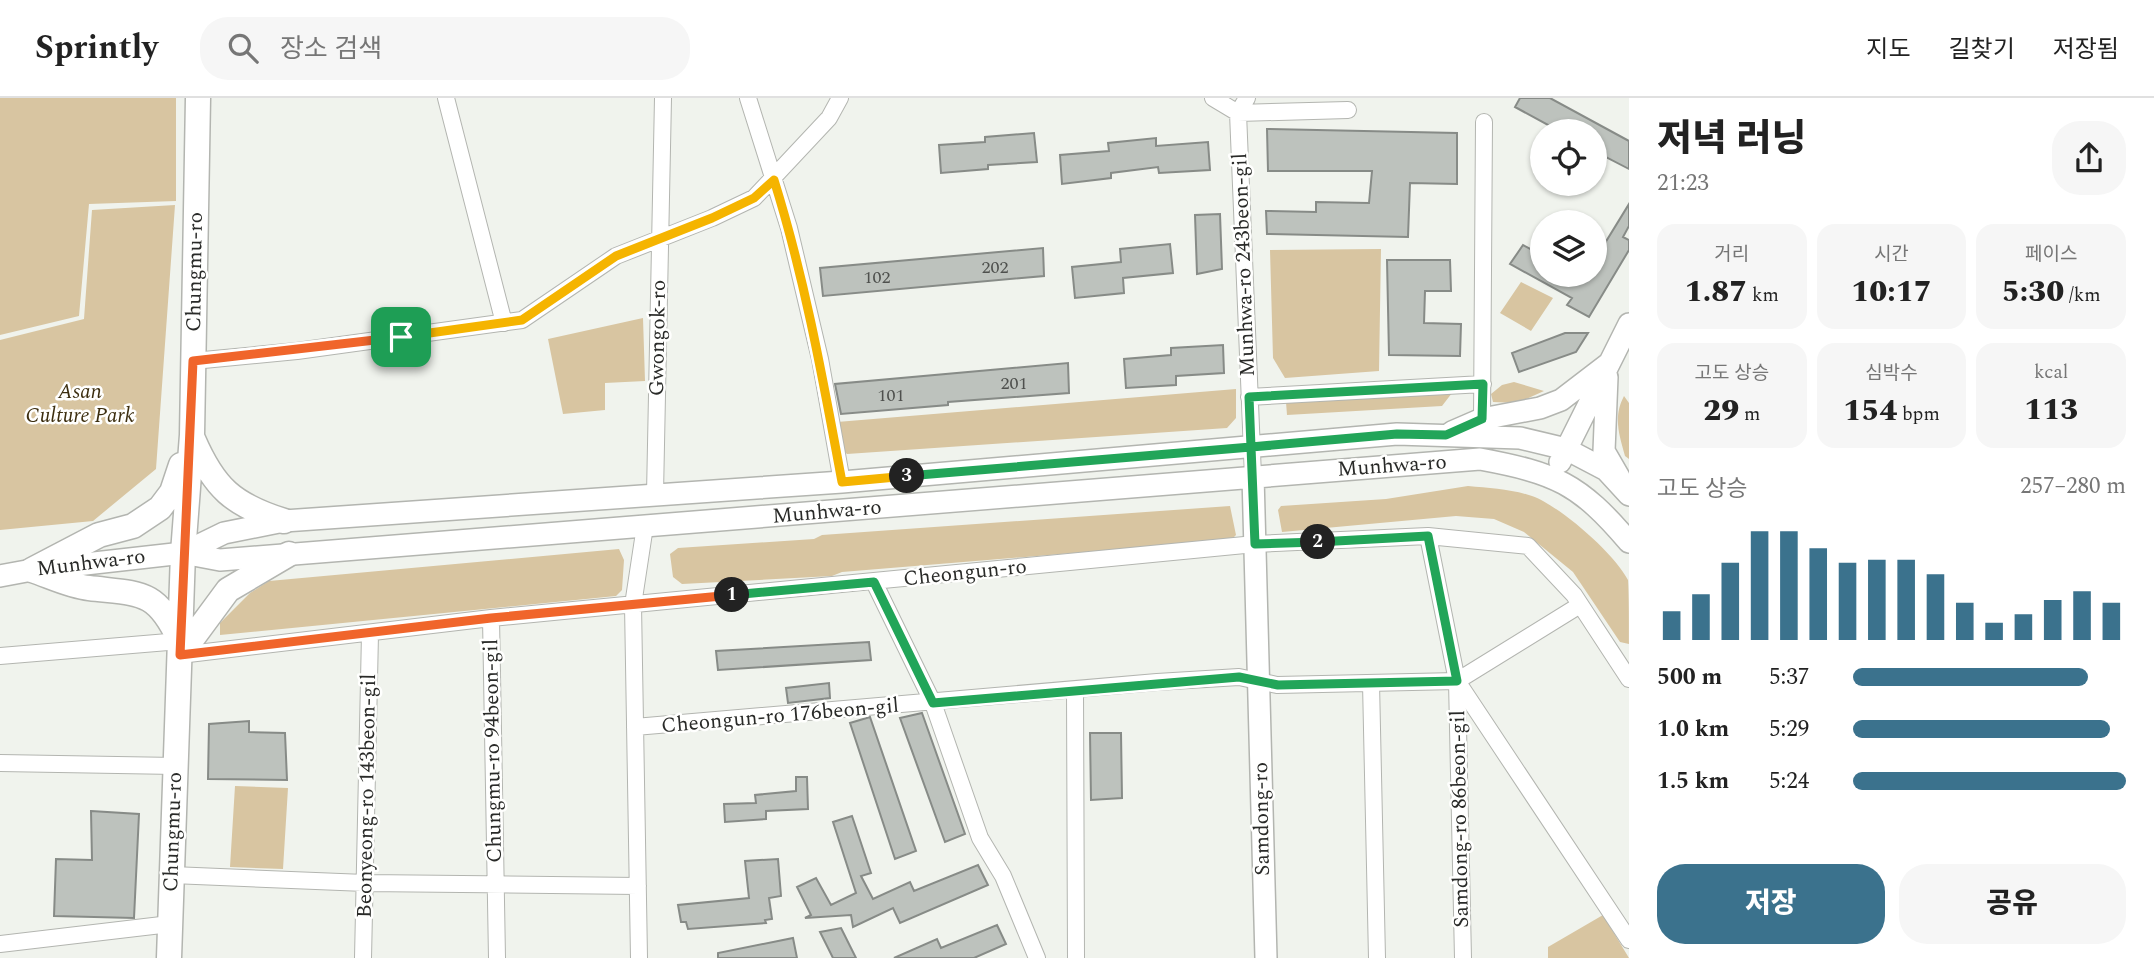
<!DOCTYPE html>
<html lang="ko">
<head>
<meta charset="utf-8">
<style>
	body { margin:0; font-family:Spectral,"Noto Sans KR",serif; background:#f6f6f6; color:#222; height:100vh; display:flex; flex-direction:column; font-size:26px; white-space:nowrap }
	* { box-sizing:border-box; margin:0 }
	p { font-size:23px; color:#767676 }
	.icon { flex:none; width:38px; height:38px; fill:none; stroke:currentColor; stroke-width:2; stroke-linecap:round; stroke-linejoin:round }
	.map { position:relative; flex:1; overflow:hidden }
	.drawer { display:flex; flex-direction:column; background:#fff; width:525px }
	.drawer>* { flex:none }
	.controls { position:absolute; left:1530px; top:21px; display:grid; gap:14px }
	.controls a { display:grid; place-items:center; width:77px; height:77px; border-radius:50%; background:#fff; box-shadow:0 2px 5px #0004; font-size:35px }
	.pin { position:absolute; display:grid; place-items:center; width:60px; height:60px; color:#fff; margin:-30px; border-radius:14px; box-shadow:0 4px 10px #0006 }
	.km { position:absolute; width:35px; height:35px; margin:-18px; border-radius:50%; background:#222; color:#fff; font-size:19px; line-height:35px; text-align:center }
	.round { display:grid; place-items:center; flex:none; width:74px; height:74px; border-radius:28px; background:#f6f6f6 }
	.head { display:flex; align-items:center; justify-content:space-between; height:119px; padding:0 28px }
	h1 { font-size:38px; font-weight:800; line-height:52px }
	.stats { display:grid; grid-template-columns:repeat(3,1fr); gap:10px; height:119px; padding:7px 28px }
	.stats div { display:grid; align-content:center; border-radius:18px; background:#f6f6f6; text-align:center }
	.stats b { font-size:30px; font-weight:800 }
	.stats small { font-size:19px; font-weight:400 }
	.stats p { font-size:19px }
	.chart { height:196px; padding:14px 28px }
	.chart p { display:flex; justify-content:space-between }
	.chart svg { width:100%; height:126px; margin-top:7px; stroke:#3b728d; stroke-width:6 }
	.primary-button { display:flex; gap:14px; margin-top:auto; padding:14px 28px }
	.primary-button a { flex:1; height:80px; border-radius:28px; background:#3b728d; color:#fff; font-size:28px; font-weight:800; line-height:80px; text-align:center }
	.primary-button a+a { background:#f6f6f6; color:#222 }
	ul { padding:0 28px; list-style:none; font-size:23px }
	li { display:grid; grid-template-columns:112px 84px 1fr; align-items:center; height:52px }
	li i { height:18px; border-radius:9px; background:#3b728d }
	header { display:flex; align-items:center; gap:42px; box-sizing:border-box; height:98px; padding:0 35px; background:#fff; border-bottom:2px solid #e0e0e0 }
	header strong { font-size:33px }
	nav { display:flex; gap:38px; margin-inline-start:auto; font-size:24px }
	.search { width:490px; height:63px; background:#f6f6f6; display:flex; align-items:center; gap:18px; box-sizing:border-box; padding:0 24px; border-radius:28px; color:#767676; font-size:26px }
	main { display:flex; flex:1; min-height:0 }
	.map>svg:first-child { display:block }
	.green { fill:#d8c5a1 }
	.building { fill:#bdc2bd; stroke:#878b87; stroke-width:2 }
	.lines { fill:none; stroke-linecap:round; stroke-linejoin:round }
	.street-casing { stroke:#b3b5b0; stroke-width:18 }
	.secondary-casing { stroke:#b3b5b0; stroke-width:24 }
	.primary-casing { stroke:#b3b5b0; stroke-width:27 }
	.street { stroke:#fff; stroke-width:16 }
	.secondary { stroke:#fff; stroke-width:21 }
	.primary { stroke:#fff; stroke-width:24 }
	.split-1-casing { stroke:#fff; stroke-width:14 }
	.split-2-casing { stroke:#fff; stroke-width:14 }
	.split-3-casing { stroke:#fff; stroke-width:14 }
	.split-4-casing { stroke:#fff; stroke-width:14 }
	.split-1 { stroke:#f0652b; stroke-width:9 }
	.split-2 { stroke:#22a559; stroke-width:9 }
	.split-3 { stroke:#22a559; stroke-width:9 }
	.split-4 { stroke:#f5b400; stroke-width:9 }
	.labels { text-anchor:middle; dominant-baseline:central; stroke-width:5; stroke-linejoin:round; paint-order:stroke }
	.number-label { font-size:18px; fill:#4e504d }
	.street-label { font-size:21px; fill:#292a28; stroke:#fffffe }
	.park-label { font-size:21px; font-style:italic; fill:#3c2e0f; stroke:#fffffe }
</style>
</head>
<body>
<header>
<strong>Sprintly</strong>
<div class="search"><svg class="icon" aria-label="search" viewBox="0 0 24 24"><circle cx="10" cy="10" r="6"/><path d="M15 15l6 6"/></svg>장소 검색</div>
<nav><a>지도</a><a>길찾기</a><a>저장됨</a></nav>
</header>
<main>
<div class="map">
<svg width="1629" height="860" viewBox="0 0 1629 860">
	<rect width="100%" height="100%" fill="#f0f3ed"/>
	<path class="green" d="M0,0H176V103L89,106L79,218L0,237Z
		M175,107L156,371L93,423L0,432V242L84,221L92,112Z
		M1381,151L1379,273L1285,280L1273,260L1270,152Z
		M1521,184L1553,200L1531,233L1500,215Z
		M643,220L645,283L605,285V312L563,316L548,241Z
		M1514,284L1544,293L1517,305L1493,304L1491,296L1502,287Z
		M1236,291V320L1227,330L847,356L841,350L837,324Z
		M1452,295L1442,308L1287,317L1286,304Z
		M1624,298L1629,305V361L1625,358C1619,336 1613,319 1624,298Z
		M1468,388C1490,390 1511,391 1532,398C1560,408 1614,455 1628,482C1629,494 1629,531 1629,546L1620,544L1573,474L1524,434L1494,421L1456,418L1282,434L1278,412L1281,408L1386,401Z
		M1230,408L1236,437L1231,442L842,474L832,478L682,486L673,479L670,456L678,450L814,441L822,437Z
		M619,451L624,462L622,492L616,498L220,537V525L250,495L269,483Z
		M235,688L288,690L283,771L230,769Z
		M1603,817L1629,860H1548V849Z"/>
	<path class="building" d="M1520,0H1550L1629,43V71L1594,53V33H1559L1515,9Z
		M1267,31L1457,35V86L1410,85L1408,139L1267,136L1266,113L1316,114V104L1369,105L1372,73H1268Z
		M1034,35L1037,64L988,67V71L941,75L939,47L985,44V39Z
		M1156,40V48L1208,44L1210,72L1159,75L1158,69L1111,75V80L1062,86L1060,57L1109,53L1108,45Z
		M1629,106V128L1623,139L1629,142V152L1589,219L1567,207L1572,200L1510,166L1523,147L1542,157V177H1594V163Z
		M1220,116L1222,171L1197,176L1195,117Z
		M1170,146L1173,175L1123,180L1124,195L1075,200L1072,169L1121,164L1120,151Z
		M1043,150L1044,178L823,198L820,170Z
		M1387,162H1450L1451,193H1425L1424,225L1461,226L1460,258L1389,257Z
		M1565,235H1588L1576,254L1519,274L1512,255Z
		M1223,247L1224,275L1176,278V287L1126,290L1124,261L1171,257V250Z
		M1068,265L1069,295L948,304V307L841,316L835,286Z
		M869,544L871,562L718,572L716,553Z
		M829,585L830,600L788,605L786,590Z
		M922,615L965,736L945,744L900,620Z
		M870,619L916,753L895,761L850,625Z
		M249,623V634L285,635L287,682L208,681L209,626Z
		M1090,635H1121L1122,700L1091,702Z
		M796,679H807L808,711L766,713V721L725,724L724,706L756,705L755,697L796,693Z
		M91,713L139,716L134,820L54,818L56,761L92,762Z
		M852,718L871,775L861,778L873,801L910,784L914,793L978,767L988,787L900,825L893,810L853,829L851,817L805,820L811,817L797,789L816,780L831,807L856,795L833,724Z
		M778,761L781,798L769,800L772,821L765,822L766,825L688,831L686,824H681L678,807L749,800L745,763Z
		M997,827L1006,846L974,860H894L937,841L941,850Z
		M841,830L856,860H833L820,834Z
		M793,840L797,860H718V855Z"/>
	<g class="lines">
		<defs>
			<path id="street" d="M446,0L504,225
				M748,0L789,130L820,261L842,384
				M1213,0L1238,15
				M1247,0L1238,15L1253,378
				M1238,15L1348,12
				M193,263L297,253L522,222L616,158L712,120L754,100L829,20L840,0
				M1249,299L1483,286
				M1482,321L1484,24
				M655,396L663,0
				M1428,438L1457,583L1463,860
				M874,484L933,605L980,740L1003,778L1037,860
				M491,520L497,860
				M180,557L491,520L1255,446L1428,438L1528,448L1574,497L1629,581
				M0,558L180,543
				M1457,583L1629,842
				M1371,585L1377,860
				M1075,592L1076,860
				M635,629L1157,584L1239,579L1277,587L1457,583L1580,507
				M0,665L176,668
				M172,777L365,785L638,788
				M0,846L170,826
				M363,860L370,536
				M639,860L633,507L645,428"/>
			<path id="secondary" d="M1607,279L1604,353L1619,379
				M1452,334L1482,321L1540,310L1561,302L1608,266
				M1560,364L1629,226
				M1253,378L1266,860
				M183,455L224,435L284,423L842,384L1397,336L1520,340L1566,351L1606,372L1629,397
				M0,478L32,472L183,455L220,462L1480,361C1555,375 1579,385 1629,444"/>
			<path id="primary" d="M193,341C214,390 233,407 284,423
				M32,472L99,437L133,428L160,410L172,394L181,367
				M32,472C50,478 70,488 89,490C139,496 156,491 179,541
				M180,557L228,492L289,456
				M169,860L183,455L192,337L198,0"/>
		</defs>
		<use href="#street" class="street-casing"/>
		<use href="#secondary" class="secondary-casing"/>
		<use href="#primary" class="primary-casing"/>
		<use href="#street" class="street"/>
		<use href="#secondary" class="secondary"/>
		<use href="#primary" class="primary"/>
	</g>
	<g class="lines">
		<defs>
			<path id="split-1" d="M401,239L193,263L180,557L491,520L732,497"/>
			<path id="split-2" d="M732,497L874,484L933,605L1239,579L1278,587L1457,583L1428,438L1318,444"/>
			<path id="split-3" d="M907,378L1251,349L1249,299L1483,286L1482,321L1446,337L1397,336L1251,349L1255,446L1318,444"/>
			<path id="split-4" d="M401,239L522,222L616,158L712,120L754,100L774,82C805,181 823,282 842,384L907,378"/>
		</defs>
		<use href="#split-1" class="split-1-casing"/>
		<use href="#split-2" class="split-2-casing"/>
		<use href="#split-3" class="split-3-casing"/>
		<use href="#split-4" class="split-4-casing"/>
		<use href="#split-1" class="split-1"/>
		<use href="#split-2" class="split-2"/>
		<use href="#split-3" class="split-3"/>
		<use href="#split-4" class="split-4"/>
	</g>
	<g class="labels">
		<g class="number-label">
			<text x="995" y="169">202</text>
			<text x="877" y="179">102</text>
			<text x="1014" y="285">201</text>
			<text x="891" y="297">101</text>
		</g>
		<g class="street-label">
			<text transform="translate(1244 167) rotate(-92)">Munhwa-ro 243beon-gil</text>
			<text transform="translate(195 174) rotate(-89)">Chungmu-ro</text>
			<text transform="translate(658 240) rotate(-89)">Gwongok-ro</text>
			<text transform="translate(1392 368) rotate(-4)">Munhwa-ro</text>
			<text transform="translate(827 414) rotate(-5)">Munhwa-ro</text>
			<text transform="translate(91 465) rotate(-7)">Munhwa-ro</text>
			<text transform="translate(965 475) rotate(-6)">Cheongun-ro</text>
			<text transform="translate(780 618) rotate(-5)">Cheongun-ro 176beon-gil</text>
			<text transform="translate(493 653) rotate(-91)">Chungmu-ro 94beon-gil</text>
			<text transform="translate(367 698) rotate(-89)">Beonyeong-ro 143beon-gil</text>
			<text transform="translate(1262 721) rotate(-91)">Samdong-ro</text>
			<text transform="translate(1460 721) rotate(-91)">Samdong-ro 86beon-gil</text>
			<text transform="translate(173 734) rotate(-88)">Chungmu-ro</text>
		</g>
		<g class="park-label">
			<text x="80" y="294">Asan<tspan x="80" dy="24">Culture Park</tspan></text>
		</g>
	</g>
</svg>
<div class="controls">
<a><svg class="icon" aria-label="locate" viewBox="0 0 24 24"><circle cx="12" cy="12" r="6"/><path d="M12 2v4M12 18v4M2 12h4M18 12h4"/></svg></a>
<a><svg class="icon" aria-label="layers" viewBox="0 0 24 24"><path d="M12 4l9 5-9 5-9-5zM3 14l9 5 9-5"/></svg></a>
</div>
<div class="pin" style="left:401px;top:239px;background:#1e9e55"><svg class="icon" aria-label="arrive" viewBox="0 0 24 24"><path d="M6 21V4h12l-3 4 3 4H6"/></svg></div>
<b class="km" style="left:732px;top:497px">1</b>
<b class="km" style="left:1318px;top:444px">2</b>
<b class="km" style="left:907px;top:378px">3</b>
</div>
<section class="drawer">
<div class="head"><div><h1>저녁 러닝</h1><p>21:23</p></div><a class="round"><svg class="icon" aria-label="share" viewBox="0 0 24 24"><path d="M12 15V3M7 8l5-5 5 5M5 13v7h14v-7"/></svg></a></div>
<div class="stats">
<div><p>거리</p><b>1.87<small> km</small></b></div>
<div><p>시간</p><b>10:17</b></div>
<div><p>페이스</p><b>5:30<small> /km</small></b></div>
</div>
<div class="stats">
<div><p>고도 상승</p><b>29<small> m</small></b></div>
<div><p>심박수</p><b>154<small> bpm</small></b></div>
<div><p>kcal</p><b>113</b></div>
</div>
<div class="chart"><p><span>고도 상승</span>257–280 m</p>
<svg viewBox="0 0 160 44" preserveAspectRatio="none"><path d="M5 44V34M15 44V28M25 44V17M35 44V6M45 44V6M55 44V12M65 44V17M75 44V16M85 44V16M95 44V21M105 44V31M115 44V38M125 44V35M135 44V30M145 44V27M155 44V31"/></svg>
</div>
<ul>
<li><b>500 m</b>5:37<i style="width:86%"></i></li>
<li><b>1.0 km</b>5:29<i style="width:94%"></i></li>
<li><b>1.5 km</b>5:24<i style="width:100%"></i></li>
</ul>
<div class="primary-button"><a>저장</a><a>공유</a></div>
</section>
</main>
</body>
</html>
